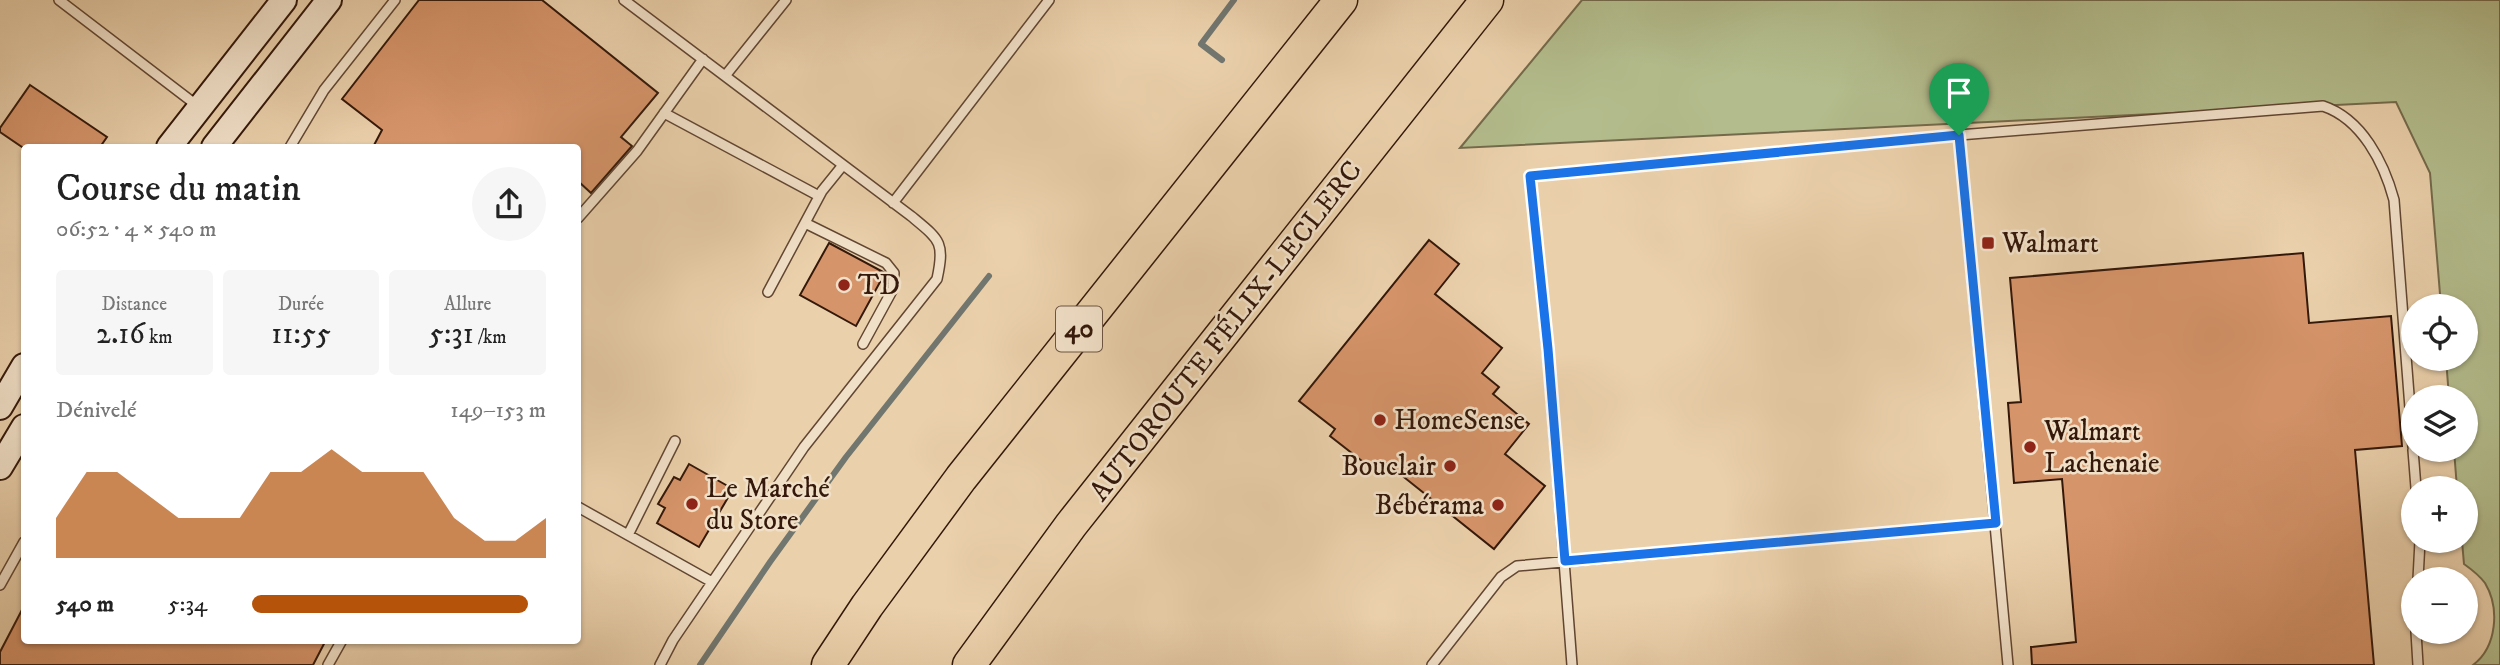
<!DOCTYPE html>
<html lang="fr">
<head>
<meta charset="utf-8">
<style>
	body { margin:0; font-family:"IM FELL DW Pica",serif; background:#f6f6f6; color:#222; height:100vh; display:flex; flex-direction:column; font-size:26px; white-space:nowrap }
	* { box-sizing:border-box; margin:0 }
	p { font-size:23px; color:#767676 }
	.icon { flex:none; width:38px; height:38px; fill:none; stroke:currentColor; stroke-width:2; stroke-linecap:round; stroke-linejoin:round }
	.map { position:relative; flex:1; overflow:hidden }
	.drawer { position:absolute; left:21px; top:144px; width:560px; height:500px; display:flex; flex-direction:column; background:#fff; border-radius:7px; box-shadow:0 2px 5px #0004 }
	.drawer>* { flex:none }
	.fabs { position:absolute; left:2401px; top:294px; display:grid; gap:14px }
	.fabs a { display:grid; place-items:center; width:77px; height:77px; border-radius:50%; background:#fff; box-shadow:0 2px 5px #0004; font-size:35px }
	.pin { position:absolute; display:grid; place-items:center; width:60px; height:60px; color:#fff; margin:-72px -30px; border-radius:50% 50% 50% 0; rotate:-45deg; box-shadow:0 0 7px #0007 }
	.pin .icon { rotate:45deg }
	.round { display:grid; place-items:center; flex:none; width:74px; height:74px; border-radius:37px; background:#f6f6f6 }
	.overview { display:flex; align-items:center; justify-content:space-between; height:119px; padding:0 35px }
	h1 { font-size:38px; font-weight:600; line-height:52px }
	.figures { display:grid; grid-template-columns:repeat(3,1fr); gap:10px; height:119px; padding:7px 35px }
	.figures div { display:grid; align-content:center; border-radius:7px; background:#f6f6f6; text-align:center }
	.figures b { font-size:30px; font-weight:600 }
	.figures small { font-size:19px; font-weight:400 }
	.figures p { font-size:19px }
	.chart { height:196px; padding:14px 35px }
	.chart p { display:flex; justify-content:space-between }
	.chart svg { width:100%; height:126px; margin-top:7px; fill:#b45309; opacity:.7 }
	ul { padding:0 35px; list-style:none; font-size:23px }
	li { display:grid; grid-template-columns:112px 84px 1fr; align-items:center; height:52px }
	li i { height:18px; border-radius:9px; background:#b45309 }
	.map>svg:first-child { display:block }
	.green { fill:#b3bc8c; stroke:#746a4b; stroke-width:2 }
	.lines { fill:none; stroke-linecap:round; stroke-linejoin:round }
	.stream { stroke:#71766f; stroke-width:6 }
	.building { fill:#d6946a; stroke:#34180a; stroke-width:2 }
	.lane-casing { stroke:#624632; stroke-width:12 }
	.secondary-casing { stroke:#34180a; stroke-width:28 }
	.highway-casing { stroke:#34180a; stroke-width:35 }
	.lane { stroke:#f1e0c8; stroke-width:9 }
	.secondary { stroke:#f1e0c8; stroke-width:24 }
	.highway { stroke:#ead0ab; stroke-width:32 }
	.route-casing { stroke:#fff; stroke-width:14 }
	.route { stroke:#1a73e8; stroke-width:9 }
	.poi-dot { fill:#8f2418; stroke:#f1e0c8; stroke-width:2.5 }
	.labels { text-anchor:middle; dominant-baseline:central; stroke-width:5; stroke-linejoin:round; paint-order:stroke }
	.shield { fill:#f1e0c8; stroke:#6d5443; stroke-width:2 }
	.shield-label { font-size:26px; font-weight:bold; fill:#34180a }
	.poi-label { font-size:28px; fill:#34180a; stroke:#f1e0c8; text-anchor:start }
	.street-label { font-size:28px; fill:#34180a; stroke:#f1e0c8 }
</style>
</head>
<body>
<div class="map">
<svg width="2500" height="665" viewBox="0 0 2500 665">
	<rect width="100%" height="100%" fill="#ead0ab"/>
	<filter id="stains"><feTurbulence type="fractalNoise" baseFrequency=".00286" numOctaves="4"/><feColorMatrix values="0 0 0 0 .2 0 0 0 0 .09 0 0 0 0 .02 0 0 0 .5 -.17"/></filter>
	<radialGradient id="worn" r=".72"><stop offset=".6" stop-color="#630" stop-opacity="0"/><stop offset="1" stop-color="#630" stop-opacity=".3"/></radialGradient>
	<path class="green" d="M1582,0H2500V665H2473C2497,647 2500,608 2485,583C2479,575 2471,569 2464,564L2462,541H2466V488H2457L2454,450H2466V397H2449L2446,359H2466V306H2441L2430,173L2396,102L1460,148Z"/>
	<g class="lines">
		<path class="stream" d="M1222,60L1201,44L1234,0
			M700,665L770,562L846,457L989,276"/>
	</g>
	<path class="building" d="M419,0H542L658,93L621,137L632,146L591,193L578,181V147H373L382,130L342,99Z
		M30,85L107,137L100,147H22L0,132V128Z
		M1429,240L1459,264L1435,294L1502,348L1482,373L1499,387L1493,394L1529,424L1505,454L1545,486L1494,549L1385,462L1376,472L1330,436L1335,429L1299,401Z
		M829,243L885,273L856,326L800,295Z
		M2303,253L2309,323L2391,316L2402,446L2355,450L2374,665H2032L2031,647L2076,642L2062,479L2014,483L2008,403L2021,402L2010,278Z
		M689,464L733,489L699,547L657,523L665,508L658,504L674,477L680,480Z
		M24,606V640H326L313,665H0V652Z"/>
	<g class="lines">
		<defs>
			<path id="lane" d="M59,0L199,107
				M624,0L911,216C940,240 945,242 937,279L804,447L673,640L660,665
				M725,76L786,0
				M664,113L819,196
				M1959,135L2008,665
				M290,147L324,90L395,0
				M893,203L1049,0
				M578,218L637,151L703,59
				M805,223L886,263L894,273L893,289L863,344
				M768,292L822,191L843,165
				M2413,450L2416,488
				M578,507L712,582
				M628,535L675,441
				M2418,579L2420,541
				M0,585L24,542
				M2416,632L2418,665
				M328,665L342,640
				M1432,665L1501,577L1517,566L1996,523
				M1572,665L1549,365L1530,176L1959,135L2323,106C2362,119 2384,163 2394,200L2413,447"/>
			<path id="secondary" d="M169,147L284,0
				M214,147L329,0
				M0,407L24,366
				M0,467L24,427"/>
			<path id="highway" d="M828,665L867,606L961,478L1341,0
				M969,665L1071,525L1487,0"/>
		</defs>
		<use href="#lane" class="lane-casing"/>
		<use href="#secondary" class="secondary-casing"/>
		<use href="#highway" class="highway-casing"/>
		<use href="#lane" class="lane"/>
		<use href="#secondary" class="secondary"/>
		<use href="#highway" class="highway"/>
	</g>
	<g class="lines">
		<defs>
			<path id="route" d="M1959,135L1996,523L1565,561L1548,349L1530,176Z"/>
		</defs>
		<use href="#route" class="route-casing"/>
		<use href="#route" class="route"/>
	</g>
	<g class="poi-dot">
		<rect x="1981" y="236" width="14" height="14" rx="3.5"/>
		<circle cx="844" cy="285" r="7"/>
		<circle cx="1380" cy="420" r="7"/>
		<circle cx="2030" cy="447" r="7"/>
		<circle cx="1450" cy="466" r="7"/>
		<circle cx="692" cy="504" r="7"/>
		<circle cx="1498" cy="505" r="7"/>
	</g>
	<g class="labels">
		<rect class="shield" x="1056" y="306.5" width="46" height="45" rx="5"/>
		<g class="shield-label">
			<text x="1079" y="329">40</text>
		</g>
		<g class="poi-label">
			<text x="2002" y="243">Walmart</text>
			<text x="858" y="285">TD</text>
			<text x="1394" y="420">HomeSense</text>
			<text x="2044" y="431">Walmart<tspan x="2044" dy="32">Lachenaie</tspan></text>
			<text x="1436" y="466" text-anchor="end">Bouclair</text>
			<text x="706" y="488">Le Marché<tspan x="706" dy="32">du Store</tspan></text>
			<text x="1484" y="505" text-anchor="end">Bébérama</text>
		</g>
		<g class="street-label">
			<text transform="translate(1226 331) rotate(-52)">AUTOROUTE FÉLIX-LECLERC</text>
		</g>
	</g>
	<rect width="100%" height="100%" filter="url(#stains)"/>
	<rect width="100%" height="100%" fill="url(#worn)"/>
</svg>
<div class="fabs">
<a><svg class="icon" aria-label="locate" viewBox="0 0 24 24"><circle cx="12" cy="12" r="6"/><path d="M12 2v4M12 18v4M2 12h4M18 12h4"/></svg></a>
<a><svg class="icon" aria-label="layers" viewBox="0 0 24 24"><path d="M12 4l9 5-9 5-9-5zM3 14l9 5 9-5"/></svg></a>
<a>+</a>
<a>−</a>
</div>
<div class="pin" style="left:1959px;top:135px;background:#1e9e55"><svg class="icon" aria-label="arrive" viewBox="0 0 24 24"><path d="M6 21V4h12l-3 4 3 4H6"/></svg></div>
<section class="drawer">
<div class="overview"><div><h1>Course du matin</h1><p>06:52 · 4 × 540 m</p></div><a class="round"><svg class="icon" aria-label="share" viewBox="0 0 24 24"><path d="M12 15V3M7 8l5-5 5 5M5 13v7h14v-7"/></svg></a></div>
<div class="figures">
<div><p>Distance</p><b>2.16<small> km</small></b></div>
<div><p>Durée</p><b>11:55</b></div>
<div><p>Allure</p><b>5:31<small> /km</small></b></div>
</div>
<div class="chart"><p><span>Dénivelé</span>149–153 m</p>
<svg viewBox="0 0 160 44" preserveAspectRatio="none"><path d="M0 44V30L10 14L20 14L30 22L40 30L50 30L60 30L70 14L80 14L90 6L100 14L110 14L120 14L130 30L140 38L150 38L160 30V44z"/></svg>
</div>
<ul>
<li><b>540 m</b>5:34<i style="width:94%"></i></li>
</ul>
</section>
</div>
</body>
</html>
